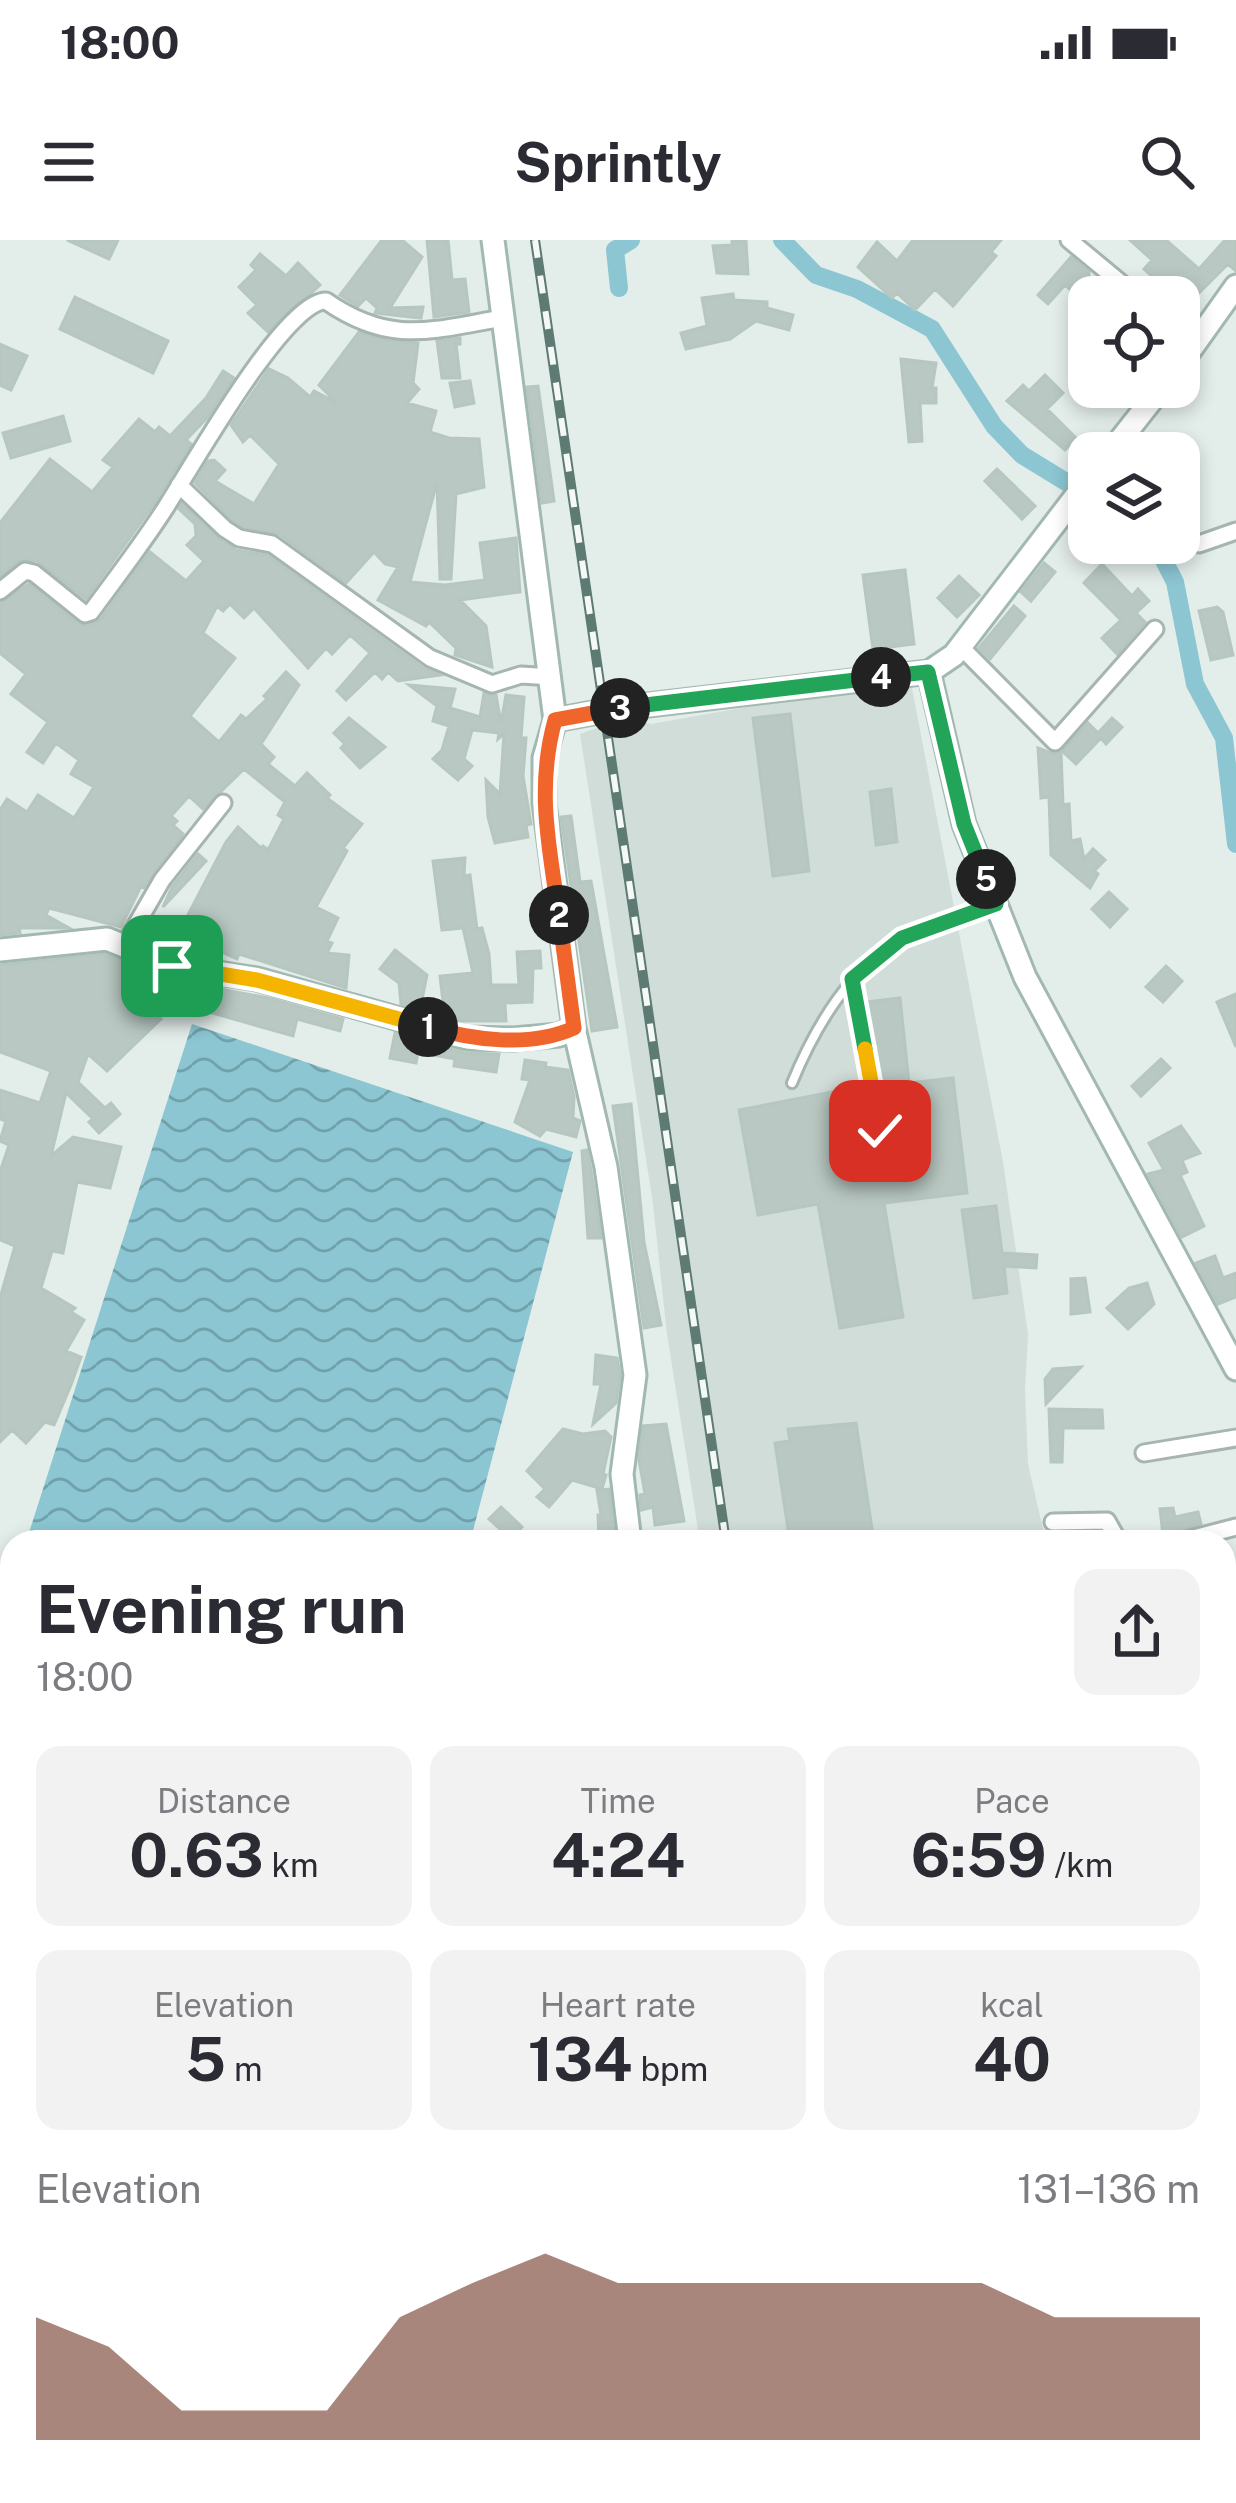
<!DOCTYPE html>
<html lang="en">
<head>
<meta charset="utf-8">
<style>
	body { margin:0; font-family:"Public Sans",sans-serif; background:#f2f2f3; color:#2b2b33; height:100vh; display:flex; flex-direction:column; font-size:45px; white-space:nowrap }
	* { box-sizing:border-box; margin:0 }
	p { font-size:39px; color:#7c7c81 }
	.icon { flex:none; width:66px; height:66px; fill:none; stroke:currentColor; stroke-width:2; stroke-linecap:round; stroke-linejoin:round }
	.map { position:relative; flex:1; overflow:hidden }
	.details { position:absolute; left:0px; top:1290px; width:1236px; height:975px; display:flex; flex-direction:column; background:#fff; border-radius:36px 36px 0 0; box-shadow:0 6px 18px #0003 }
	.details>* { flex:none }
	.buttons { position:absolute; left:1068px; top:36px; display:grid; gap:24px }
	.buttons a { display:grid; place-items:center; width:132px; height:132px; border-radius:24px; background:#fff; box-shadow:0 6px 18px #0003; font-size:60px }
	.pin { position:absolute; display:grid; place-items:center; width:102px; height:102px; color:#fff; margin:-51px; border-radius:24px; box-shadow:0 6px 18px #0006 }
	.km { position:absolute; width:60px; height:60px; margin:-30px; border-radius:50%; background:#222; color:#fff; font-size:33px; line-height:60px; text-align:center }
	.round { display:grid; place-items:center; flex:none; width:126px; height:126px; border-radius:24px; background:#f2f2f3 }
	.overview { display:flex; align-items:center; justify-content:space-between; height:204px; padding:0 36px }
	h1 { font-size:66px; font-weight:700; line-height:90px }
	.figures { display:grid; grid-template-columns:repeat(3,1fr); gap:18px; height:204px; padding:12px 36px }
	.figures div { display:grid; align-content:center; border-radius:24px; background:#f2f2f3; text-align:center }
	.figures b { font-size:60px; font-weight:700 }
	.figures small { font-size:33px; font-weight:400 }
	.figures p { font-size:33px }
	.chart { height:336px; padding:24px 36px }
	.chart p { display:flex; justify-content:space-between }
	.chart svg { width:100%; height:216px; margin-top:12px; fill:#855345; opacity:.7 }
	.status { display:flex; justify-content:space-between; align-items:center; height:84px; padding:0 60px; background:#fff; direction:ltr }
	.status svg { height:33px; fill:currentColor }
	header { display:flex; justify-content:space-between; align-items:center; height:156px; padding:0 36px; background:#fff; font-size:54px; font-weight:700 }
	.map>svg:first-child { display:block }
	.built { fill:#d1ddd8 }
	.water { fill:url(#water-waves) }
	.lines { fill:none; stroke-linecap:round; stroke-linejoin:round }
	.canal { stroke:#8bc6d2; stroke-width:18 }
	.building { fill:#b9c8c2; stroke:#b6c7c0; stroke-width:3 }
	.lane-casing { stroke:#a6b5b0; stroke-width:14 }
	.street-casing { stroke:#a6b5b0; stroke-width:21 }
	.secondary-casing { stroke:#a2b9b1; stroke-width:27 }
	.lane { stroke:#fff; stroke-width:8 }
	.street { stroke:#fff; stroke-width:15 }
	.secondary { stroke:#fff; stroke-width:21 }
	.rail-casing { stroke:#5d7a73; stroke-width:10 }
	.rail { stroke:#f4f9f7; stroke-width:6; stroke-dasharray:18; stroke-linecap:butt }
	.split-1-casing { stroke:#fff; stroke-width:24 }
	.split-2-casing { stroke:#fff; stroke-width:24 }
	.split-3-casing { stroke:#fff; stroke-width:24 }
	.split-4-casing { stroke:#fff; stroke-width:24 }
	.split-5-casing { stroke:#fff; stroke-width:24 }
	.split-6-casing { stroke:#fff; stroke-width:24 }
	.split-7-casing { stroke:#fff; stroke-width:24 }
	.split-1 { stroke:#f5b400; stroke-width:15 }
	.split-2 { stroke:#f0652b; stroke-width:15 }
	.split-3 { stroke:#f0652b; stroke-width:15 }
	.split-4 { stroke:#22a559; stroke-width:15 }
	.split-5 { stroke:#22a559; stroke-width:15 }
	.split-6 { stroke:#22a559; stroke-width:15 }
	.split-7 { stroke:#f5b400; stroke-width:15 }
</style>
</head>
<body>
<div class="status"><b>18:00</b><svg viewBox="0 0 49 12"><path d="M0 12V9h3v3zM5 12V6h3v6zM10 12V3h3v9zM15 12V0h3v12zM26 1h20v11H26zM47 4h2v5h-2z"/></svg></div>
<header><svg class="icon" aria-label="menu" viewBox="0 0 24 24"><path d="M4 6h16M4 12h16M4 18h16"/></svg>Sprintly<svg class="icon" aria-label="search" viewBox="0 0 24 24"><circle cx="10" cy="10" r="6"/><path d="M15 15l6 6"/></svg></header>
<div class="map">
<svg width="1236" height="2263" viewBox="0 0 1236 2263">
	<defs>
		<pattern id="water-waves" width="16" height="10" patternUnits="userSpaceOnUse" patternTransform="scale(3)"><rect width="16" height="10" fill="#8bc6d2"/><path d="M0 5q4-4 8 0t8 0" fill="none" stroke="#71a2ab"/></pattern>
	</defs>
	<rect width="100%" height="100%" fill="#e3ede9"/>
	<path class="built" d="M910,438L1003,922L1028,1094L1025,1150L1028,1224L1046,1302H700L667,1094L653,964L580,494L625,478L651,484Z
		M1224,1810L1236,1817V2263H843L842,2253H1224Z"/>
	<path class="water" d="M192,784L573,912L470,1302H26Z
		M12,1346V1590L0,1586V1383Z"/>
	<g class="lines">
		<path class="canal" d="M782,0L816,35L857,49L932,89L994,186L1022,215L1089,256
			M619,48L615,10L631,0
			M1155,303L1175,342L1195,444L1224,498L1236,604"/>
	</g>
	<path class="building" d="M67,0H118L109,19Z
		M382,0H402L422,17L390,68L423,67L421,78L375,73L377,68L366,58L358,66L340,55Z
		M427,0H448L452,40L465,39L469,72L434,77Z
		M913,0H1001L991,12L996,16L953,66L935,49L915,70L897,53L892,58L858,27L877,2L897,21Z
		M1130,0H1166L1199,29L1225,0H1236V31L1228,24L1186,66L1144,29L1152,20Z
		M732,1H746L748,34L717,33L713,6L732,5Z
		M260,14L286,36L298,23L320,45L268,92L248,73L257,65L239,47L256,30L251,25Z
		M1071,17L1089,32V67L1065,45L1048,64L1038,55Z
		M733,54L734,60L767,62V68L793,75L789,90L756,81L730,99L686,109L681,93L707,86L702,58Z
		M75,57L168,101L153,133L60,89Z
		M359,92L390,101L418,103L413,143L419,149L407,163L436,171L430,192L449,198L479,199L484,247L456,254L451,339H440L437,242L410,342L445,345L485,340L480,303L516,298L520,352L460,360L486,386L492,427L455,415L456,408L429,382L426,386L378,360L398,327L385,324L374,312L346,343L279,294L243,287L232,280L195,243L208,221L214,220L225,230L215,241L254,264L279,224L250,195L243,202L231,185L269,129L288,138L310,157L314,151L337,163L319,145Z
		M460,98V104H456L460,138H442L437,101Z
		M0,104L27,116L11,150L0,145Z
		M901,119L936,123L932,148H936V163H920L922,201L909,202Z
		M223,131L234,138L207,178L186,200L191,204L156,261L86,359L37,321L21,320L0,336V283L50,219L92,252L113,227L103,220L139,179L155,192L159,187L170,196L206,158Z
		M1045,135L1063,153L1047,169L1076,198L1065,210L1007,161L1023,145L1029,151Z
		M470,141L474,163L455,167L450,143Z
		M538,146L554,261L542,263L527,147Z
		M63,176L70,201L11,218L3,193Z
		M997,229L1035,266L1022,279L985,241Z
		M182,264L219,299L236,310L267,315L423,428L440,435L398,441L388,432L382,439L375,432L346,460L337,451L370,413L350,395L332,414L326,408L308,428L254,368L244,378L230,364L223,371L217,366L203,393L235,418L190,476L219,502L241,475L246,479L267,459L264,456L286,432L299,445L261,504L274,517L268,524L295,546L307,533L330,555L327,558L362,584L343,608L347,611L316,667L338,678L327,701L332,703L327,713L349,715L346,748L239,714L237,719L179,692L226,602L238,587L261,608L263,606L268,610L284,579L278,575L285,562L244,529L203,569L189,556L171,576L177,581L173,585L183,594L144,648L141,646L121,687L49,668L46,675L69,688H19L20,693L0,695V570L7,559L27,572L38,555L74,578L94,547L71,534L79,520L56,503L43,523L27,512L48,482L11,454L26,434L0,413V363L29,344L77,383L88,386L101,379L150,312L186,341L204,321L187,305L196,296L195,284L179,269Z
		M1044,323L1055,332L1031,361L1021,352Z
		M1102,324L1132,356L1138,349L1149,361L1136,373L1145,382L1117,414L1102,398L1121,380L1084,343Z
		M905,330L914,404L873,409L863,335Z
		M959,336L979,355L957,377L938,358Z
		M1014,366L1025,376L990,419L979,408Z
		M1217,367L1223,372L1233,415L1211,420L1199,371Z
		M409,445L455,449L450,468L480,477L484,453L496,455L501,483L506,455L524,457L521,498H526L523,536L531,584L526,585L528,597L495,603L488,577L486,540L500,554L504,494L498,499L499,493L472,490L464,519L472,526L458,540L433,519L442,510L449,486L433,481L437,466Z
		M790,474L809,631L773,636L753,478Z
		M349,478L385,507L360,528L341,508L345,504L334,493Z
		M1112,478L1122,487L1106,504L1101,498L1076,524L1062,511L1088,483L1098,493Z
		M1038,508L1053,514L1061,512L1063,565L1069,564L1071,601L1080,599L1084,619L1093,609L1105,620L1094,631L1098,634L1090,648L1051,615L1049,557L1041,558Z
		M891,549L897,602L876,605L870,552Z
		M571,576L580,642L591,641L617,787L592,791L561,577Z
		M198,614L206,621L163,667L172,647Z
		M465,618L464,636L470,635L477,689L482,688L489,714L491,745H519L517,712L540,711L541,728H533L532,762L505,763L506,781H462L450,778V769L444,770L440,736L473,733L463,688L442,690L433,621Z
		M1109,652L1127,669L1110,687L1092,669Z
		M395,710L427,735L420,769L401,764L399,743L380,729Z
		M105,714L143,730L136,741L122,738L161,779L107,831L88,814L78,842L105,868L111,863L120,874L99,893L89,882L93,879L66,853L51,916L73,897L121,907L110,948L77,942L63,1013L52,1011L41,1048L75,1068L71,1072L84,1080L66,1111L81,1117L71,1145L54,1185L45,1182L26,1203L12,1190L0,1202V1058L15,1006L0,1000V932L9,905L0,901L6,881L0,879V850L40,863L51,831L0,812V725Z
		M1166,726L1182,741L1163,762L1146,747Z
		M194,744L268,758L343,779L340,791L297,779L293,796L188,766Z
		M1236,754V807L1217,762Z
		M900,758L909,843L953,838L967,953L884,963L903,1077L840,1088L818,964L758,975L739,870L863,846L872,894L876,898H884L888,890L866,762Z
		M395,793L464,813L499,814L496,832L454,826L455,819L418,812L416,823L390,818Z
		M1161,819L1170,828L1141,856L1132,846Z
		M525,820L546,823L545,827L568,830L574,857L573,878L580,881L576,897L546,889L540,896L515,882L530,840L522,839Z
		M631,864L644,1002L661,1085L644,1088L613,866Z
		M1181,886L1200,913L1182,920L1187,932L1180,935L1204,986L1182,997L1148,934L1164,930L1149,903Z
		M587,910L591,930L601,998H588L582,911Z
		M996,966L1002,1013L1037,1015L1036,1028L1004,1026L1007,1053L974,1058L962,970Z
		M1215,1016L1223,1038L1236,1033V1057L1218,1064L1196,1023Z
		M1085,1038L1090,1072L1071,1074V1039Z
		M1147,1043L1154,1064L1128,1089L1107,1068L1129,1048Z
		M596,1115L617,1118L620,1135L616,1163L593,1184L601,1144H594Z
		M1081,1127L1046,1164L1045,1139L1053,1129Z
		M1049,1169L1102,1170L1103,1188H1063L1062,1222H1051Z
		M856,1183L874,1302H790L775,1203L790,1201L788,1189Z
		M666,1184L684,1281L655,1285L653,1267L641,1270L640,1255L645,1254L639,1220L643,1186Z
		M563,1189L583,1194L605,1191L611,1197L603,1234L606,1235L602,1249L572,1240L549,1267L537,1257L545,1249L527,1231Z
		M609,1249L615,1302H599L598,1275H601L597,1250Z
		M501,1267L522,1287L511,1299L489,1279Z
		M1173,1268L1175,1277L1198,1272L1201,1284L1163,1295L1160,1269Z"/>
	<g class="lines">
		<defs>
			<path id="lane" d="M853,741L880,891
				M792,843C814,789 852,723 906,696C934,683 966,675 995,664
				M804,2263L810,2253"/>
			<path id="street" d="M1069,0L1138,57
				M179,245L225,289L239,298L272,304L430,418L492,444L521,435L552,437
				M1199,304L1236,291
				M0,351L25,331L34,333L85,374L91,372C116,338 143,303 166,267C190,230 285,60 326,61C391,106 431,90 503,78
				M960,406L1055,502L1155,389
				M124,706L162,640L223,563
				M1144,1213L1236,1198
				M1053,1282L1107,1281L1119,1302
				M1178,1302L1236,1287
				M1224,1485H1228L1236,1504
				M0,1971L12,1970
				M146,2253L148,2263
				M273,2263L275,2253"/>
			<path id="secondary" d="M493,0L555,480
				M1179,126L1236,46
				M1110,213L1162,147
				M929,432L964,584L1025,737L1236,1129
				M0,710L107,699L173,726L257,739L467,798L514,799L559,795L574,788L544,563V518L555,480L614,469L929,432L954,415L1089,239
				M574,788L606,927L635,1135L622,1234L630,1302
				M0,1685L12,1692
				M1224,1756H1236"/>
		</defs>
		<use href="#lane" class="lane-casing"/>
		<use href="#street" class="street-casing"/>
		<use href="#secondary" class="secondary-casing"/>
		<use href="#lane" class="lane"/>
		<use href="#street" class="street"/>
		<use href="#secondary" class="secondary"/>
		<defs>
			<path id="rail" d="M535,0L726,1302
				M863,2253L865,2263
				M885,2253L887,2263"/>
		</defs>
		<use href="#rail" class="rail-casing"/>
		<use href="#rail" class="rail"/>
	</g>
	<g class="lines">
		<defs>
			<path id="split-1" d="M172,726L257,740L428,787"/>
			<path id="split-2" d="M428,787C473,800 530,808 574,788L559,675"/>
			<path id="split-3" d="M559,675C549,606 536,548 555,480L620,468"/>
			<path id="split-4" d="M620,468L881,437"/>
			<path id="split-5" d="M881,437L928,432L964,584L986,639"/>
			<path id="split-6" d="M865,809L852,739L902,698L996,664L986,639"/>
			<path id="split-7" d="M865,809L880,891"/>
		</defs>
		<use href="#split-1" class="split-1-casing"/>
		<use href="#split-2" class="split-2-casing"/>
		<use href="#split-3" class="split-3-casing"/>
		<use href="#split-4" class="split-4-casing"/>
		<use href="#split-5" class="split-5-casing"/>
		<use href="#split-6" class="split-6-casing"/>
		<use href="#split-7" class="split-7-casing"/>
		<use href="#split-1" class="split-1"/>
		<use href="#split-2" class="split-2"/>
		<use href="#split-3" class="split-3"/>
		<use href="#split-4" class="split-4"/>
		<use href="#split-5" class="split-5"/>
		<use href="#split-6" class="split-6"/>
		<use href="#split-7" class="split-7"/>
	</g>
</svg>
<div class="buttons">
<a><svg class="icon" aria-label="locate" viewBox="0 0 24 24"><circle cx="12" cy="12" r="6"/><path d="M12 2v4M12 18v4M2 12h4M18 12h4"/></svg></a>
<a><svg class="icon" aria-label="layers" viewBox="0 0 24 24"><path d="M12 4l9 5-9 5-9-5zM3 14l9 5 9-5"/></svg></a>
</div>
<div class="pin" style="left:172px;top:726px;background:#1e9e55"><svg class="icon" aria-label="arrive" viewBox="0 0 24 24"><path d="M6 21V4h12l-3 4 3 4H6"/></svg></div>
<div class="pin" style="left:880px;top:891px;background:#d93025"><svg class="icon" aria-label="check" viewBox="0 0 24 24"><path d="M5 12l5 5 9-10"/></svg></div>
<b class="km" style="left:428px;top:787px">1</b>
<b class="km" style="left:559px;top:675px">2</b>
<b class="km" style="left:620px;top:468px">3</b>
<b class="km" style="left:881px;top:437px">4</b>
<b class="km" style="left:986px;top:639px">5</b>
<section class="details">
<div class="overview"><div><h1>Evening run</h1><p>18:00</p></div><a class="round"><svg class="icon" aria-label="share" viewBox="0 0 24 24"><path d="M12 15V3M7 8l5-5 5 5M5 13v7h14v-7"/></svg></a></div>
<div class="figures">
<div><p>Distance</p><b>0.63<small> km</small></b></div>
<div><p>Time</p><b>4:24</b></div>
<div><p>Pace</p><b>6:59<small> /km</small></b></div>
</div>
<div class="figures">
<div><p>Elevation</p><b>5<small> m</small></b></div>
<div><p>Heart rate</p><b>134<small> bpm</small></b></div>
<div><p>kcal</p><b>40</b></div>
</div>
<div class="chart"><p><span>Elevation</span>131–136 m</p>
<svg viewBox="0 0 160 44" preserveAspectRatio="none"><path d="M0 44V19L10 25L20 38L30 38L40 38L50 19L60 12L70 6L80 12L90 12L100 12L110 12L120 12L130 12L140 19L150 19L160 19V44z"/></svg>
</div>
</section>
</div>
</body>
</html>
